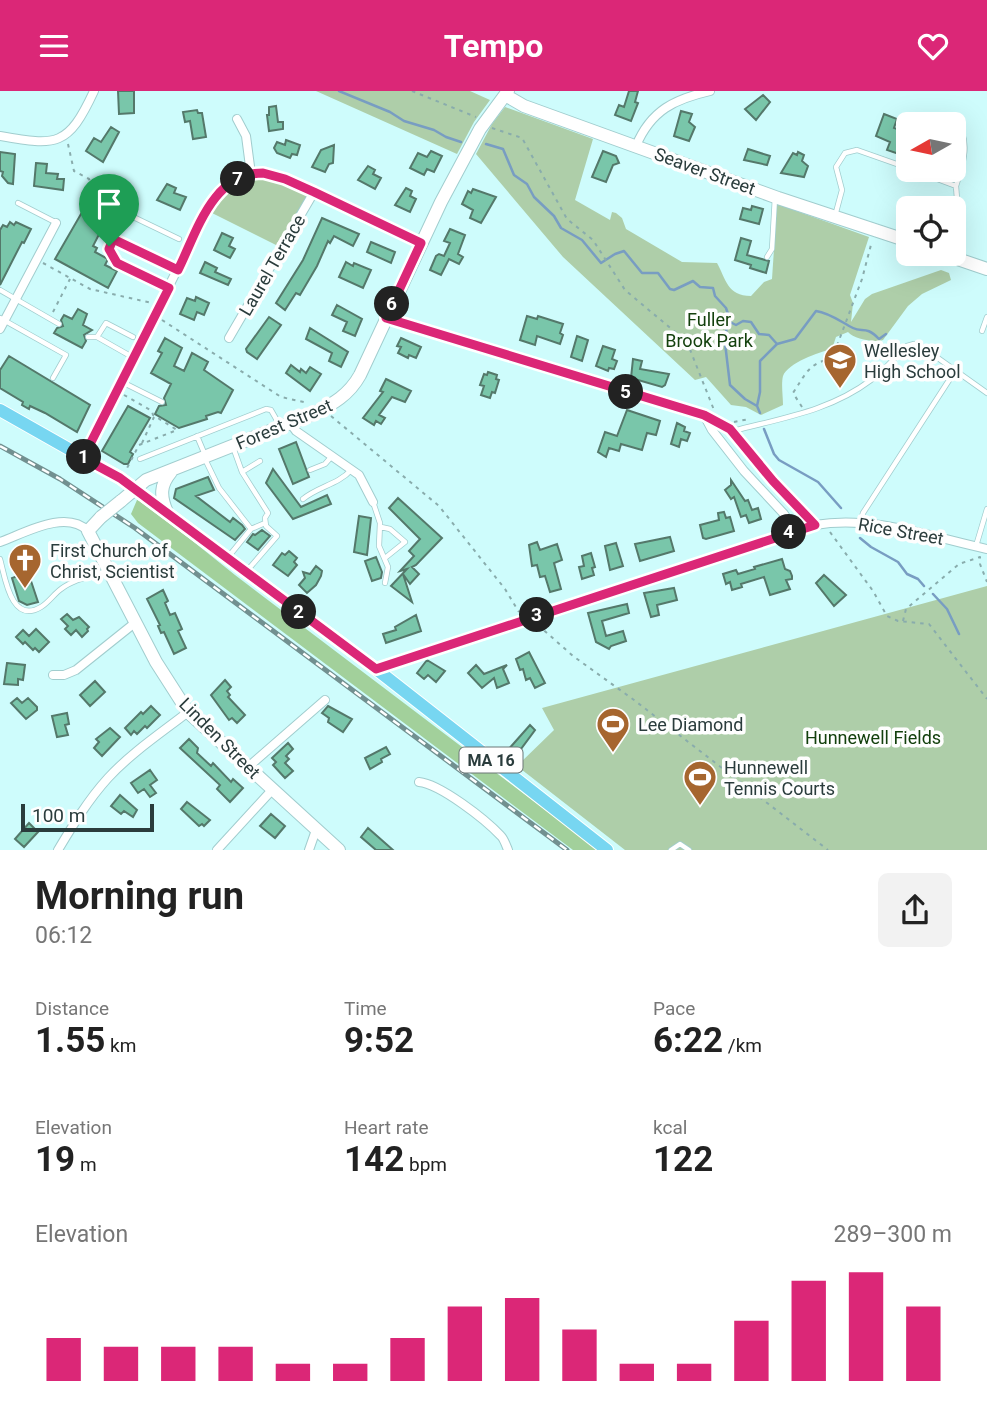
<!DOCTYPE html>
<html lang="en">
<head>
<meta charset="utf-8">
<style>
	body { margin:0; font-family:Roboto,sans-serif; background:#f2f2f2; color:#222; height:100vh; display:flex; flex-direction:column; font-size:26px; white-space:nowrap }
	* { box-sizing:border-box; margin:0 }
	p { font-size:23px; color:#767676 }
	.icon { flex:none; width:38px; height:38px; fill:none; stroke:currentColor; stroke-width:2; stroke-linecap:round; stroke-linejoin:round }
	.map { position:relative; height:759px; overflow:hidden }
	.drawer { display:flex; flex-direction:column; background:#fff; flex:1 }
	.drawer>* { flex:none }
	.needle { width:46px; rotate:261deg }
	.tools { position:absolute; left:896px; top:21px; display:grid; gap:14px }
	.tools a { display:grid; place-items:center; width:70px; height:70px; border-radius:10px; background:#fff; box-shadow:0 7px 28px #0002; font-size:35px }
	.scale { position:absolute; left:21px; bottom:18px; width:133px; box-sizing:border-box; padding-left:7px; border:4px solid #2a3c3c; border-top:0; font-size:19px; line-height:24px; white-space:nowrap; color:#2a3c3c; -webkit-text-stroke:5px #fefefe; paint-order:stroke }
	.pin { position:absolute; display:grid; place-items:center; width:60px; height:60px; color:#fff; margin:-72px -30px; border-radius:50% 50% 50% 0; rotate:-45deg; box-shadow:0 0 7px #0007 }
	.pin .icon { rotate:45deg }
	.km { position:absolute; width:35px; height:35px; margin:-18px; border-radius:50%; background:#222; color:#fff; font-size:19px; line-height:35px; text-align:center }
	.round { display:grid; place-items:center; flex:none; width:74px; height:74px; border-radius:10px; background:#f2f2f2 }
	.head { display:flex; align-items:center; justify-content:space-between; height:119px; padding:0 35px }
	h1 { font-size:38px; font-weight:700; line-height:52px }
	.figures { display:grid; grid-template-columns:repeat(3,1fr); gap:10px; height:119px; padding:7px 35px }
	.figures div { display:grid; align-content:center }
	.figures b { font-size:35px; font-weight:700 }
	.figures small { font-size:19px; font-weight:400 }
	.figures p { font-size:19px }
	.chart { height:196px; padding:14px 35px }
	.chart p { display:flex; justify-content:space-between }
	.chart svg { width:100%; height:126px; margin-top:7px; stroke:#db2777; stroke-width:6 }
	header { display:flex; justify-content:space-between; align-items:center; height:91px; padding:0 35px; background:#db2777; color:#fff; font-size:32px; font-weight:700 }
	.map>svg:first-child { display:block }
	.green { fill:#aecea9 }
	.forest { fill:#a2d09b }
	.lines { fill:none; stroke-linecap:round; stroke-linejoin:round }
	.stream { stroke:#789dc2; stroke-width:2.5 }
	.building { fill:#79c6aa; stroke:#54786a; stroke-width:2 }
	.lane-casing { stroke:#a1cdce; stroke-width:6 }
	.street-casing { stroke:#a1cdce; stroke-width:10 }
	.secondary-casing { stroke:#a1cdce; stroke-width:14 }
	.primary-casing { stroke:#fff; stroke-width:14 }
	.path { stroke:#89acac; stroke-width:2; stroke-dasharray:3.5 5; stroke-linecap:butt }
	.lane { stroke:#fff; stroke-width:4.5 }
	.street { stroke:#fff; stroke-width:8 }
	.secondary { stroke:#fff; stroke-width:12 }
	.primary { stroke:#77d6f1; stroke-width:12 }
	.rail-casing { stroke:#729090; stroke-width:5 }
	.rail { stroke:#fefefe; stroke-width:2.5; stroke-dasharray:8; stroke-linecap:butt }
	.secondary-bridge-casing { stroke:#a1cdce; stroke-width:14; stroke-linecap:butt }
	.secondary-bridge { stroke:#fff; stroke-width:12 }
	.route-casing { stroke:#fff; stroke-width:14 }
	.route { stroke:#db2777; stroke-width:9 }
	.labels { text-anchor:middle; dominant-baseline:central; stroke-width:7; stroke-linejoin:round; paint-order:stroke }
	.shield { fill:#fefefe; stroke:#6a7676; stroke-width:2 }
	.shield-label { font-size:16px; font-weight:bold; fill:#2a3c3c }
	.street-label { font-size:18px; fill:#2a3c3c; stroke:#fefefe }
	.park-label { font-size:18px; fill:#13400d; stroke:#fefefe }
	.poi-label { font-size:18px; fill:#2a3c3c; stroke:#fefefe; text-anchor:start }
</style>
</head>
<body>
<header><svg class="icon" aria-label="menu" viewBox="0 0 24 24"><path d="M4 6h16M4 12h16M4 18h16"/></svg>Tempo<svg class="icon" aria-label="heart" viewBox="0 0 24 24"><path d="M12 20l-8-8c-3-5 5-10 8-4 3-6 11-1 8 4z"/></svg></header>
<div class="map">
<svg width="987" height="759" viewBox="0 0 987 759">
	<rect width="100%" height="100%" fill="#cefcfc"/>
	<path class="green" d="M316,0H470L490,9L474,31L457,63Z
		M505,16L593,48L575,109L610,129L612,121L616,122L622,127L626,138L682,171L717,172C726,188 727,205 751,205L764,191L772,188L777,113L869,146L850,204L853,212L851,231L865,208L872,203L941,179L949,182L951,189L922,203L908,215L883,249C874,252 854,248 848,241L836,246L832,258C819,261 788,272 783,285C781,293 783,305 783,314L761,324L746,316L731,314L706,286L695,289L563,166L476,63L492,33Z
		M253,88L274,90L308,103L278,155L212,122C221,103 233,94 253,88Z
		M987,495V759H625L517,675L554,639L542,617Z"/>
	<path class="forest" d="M137,409L144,411L235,484L598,759H573L138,432L131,423Z"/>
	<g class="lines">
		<path class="stream" d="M339,0L390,21L404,30L434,39L446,46L461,51
			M486,53L503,58L514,84L527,93L534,106L554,125L561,137L582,149L601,172L615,163L624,160L642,182H658L670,198L674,199L693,190L700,196L713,197L715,205L726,217L728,223L725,252L730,294L745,308L757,315L760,322
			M728,230L736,234L743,230L751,231L759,243L769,244L777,253L795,248L816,220C830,222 841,231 853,237C862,242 866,234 879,248L886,243
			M757,315L760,301V270L777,253
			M764,338L774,363L779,369L818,391L841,417
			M860,447L871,456L898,471L907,483L918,488L924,495
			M933,503L947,518L959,543"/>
	</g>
	<path class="building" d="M118,0H134V22L119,23Z
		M629,0H638L635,11L638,12L631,30L615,24L619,14L624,16Z
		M763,4L770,11L756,29L745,18Z
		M276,15L278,31H283V38L269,40L267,24H269V16Z
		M197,19L198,22H202L206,46L193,48L190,30L185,31L183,21Z
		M681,20L692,23L689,31L695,36L689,50L674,45Z
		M884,23L897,28L894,37L908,42V66L887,59L890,51L876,45Z
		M111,36L119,41L103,71L86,60L94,47L101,51Z
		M286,49L300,54L297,64L292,63L290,67L277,62L274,57L277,51L285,54Z
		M334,54L333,72L329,73L325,81L312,76L321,59Z
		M748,58L770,65L767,74L744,69Z
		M431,60L442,65L434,81L427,78L424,84L410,77L418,62L427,66Z
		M603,60L616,65L619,72L613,74L606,91L592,86Z
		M0,61L15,63L13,93L8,92L2,85L3,81L0,80Z
		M798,61L804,64L802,70L808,75L804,86L781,82L793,62L797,64Z
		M36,72L47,73L46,82L58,83L57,88H64L63,99L34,95Z
		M368,75L375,79L373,83L381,87L375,98L358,89Z
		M167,93L176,97L174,102L186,106L180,119L157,109Z
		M406,97L412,100L410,105L416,108L410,121L395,114Z
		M473,98L496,106L481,132L470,127L473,119L462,113L468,100L471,102Z
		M752,115L763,118L759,133L740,128L743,117L751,119Z
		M85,116L107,128L93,155L97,157L95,161L108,168L105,174L117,180L108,197L55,168Z
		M322,127L359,143L353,155L334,145L330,152L328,150L317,175L300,204L296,202L285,219L276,212L303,169Z
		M10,131L14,134L16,131L31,138L24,152L22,151L0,194V139L3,134L7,136Z
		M450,138L465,144L458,163L463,166L459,173L449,168L441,184L430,179L436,165L439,163L444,165L450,152L444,150Z
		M222,142L233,147L229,155L235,158L230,167L214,159Z
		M741,147L751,150L747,164L769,170L766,182L750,177L751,174L735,169Z
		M371,151L395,161L391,172L367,161Z
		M205,171L217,177L215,181L231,188L228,194L200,182Z
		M346,171L353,175L354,172L371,179L363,197L339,186Z
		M196,206L209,212L204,224L197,221L194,229L180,223L187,207L195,210Z
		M337,214L362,228L355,245L343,240L347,231L332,224Z
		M78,218L87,223L83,234L92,239L84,244L86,250L82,257L54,242L57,237L63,235L61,229L64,224L72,228Z
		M527,225L537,228L538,225L563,233L560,242L563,244L560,253L537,245L535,254L520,249Z
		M269,226L281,234L257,268L247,261L246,258Z
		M310,237L348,261L341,276L329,270L332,262L306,248Z
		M577,245L588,249L582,270L571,266Z
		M165,247L182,257L174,275L184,280L192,262L208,271L204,279L233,299L221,322L218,321L206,325L207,328L179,337L155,323L159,315L166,314L164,307L171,293L151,282L162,262L158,260Z
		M401,247L421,256L416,267L409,264L408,267L398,262L401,256L397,255Z
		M603,255L615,259L612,268L617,270L614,278L609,277L608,280L596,275Z
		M9,265L90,314L77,341L45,322L30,315L29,318L22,314L23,311L0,297V279Z
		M633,268L642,270L640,278L669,283L665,294L662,296L631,287Z
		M291,274L300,281L301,278L306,282L310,276L321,283L310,300L286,282Z
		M488,281L497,284L496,288L499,289L495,302L492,301L490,307L481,304L484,295L480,294L484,283L487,284Z
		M386,288L411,300L405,311L392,306L379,324L385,327L381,333L376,330L374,334L363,327L383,301L380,300Z
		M128,315L150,327L130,361L133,363L128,373H124L102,360Z
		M627,319L660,330L656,344L647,342L642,359L621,353L619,360L609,357L606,366L598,361L605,341L617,345Z
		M677,332L685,336L684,340L690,342L687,350L681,348L679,356L671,353Z
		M296,351L309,386L293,393L279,358Z
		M273,378L301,416L327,404L331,413L293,428L266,392Z
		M208,386L214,399L196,405L230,431L233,427L242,434L245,438L235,449L174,407L176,398Z
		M731,389L745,410L748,409L752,419L758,417L761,428L749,432L746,424L741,426L734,406L731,408L725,399L731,394Z
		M398,407L442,447L416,474L412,476L419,483L410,493L403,483L412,511L391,495L407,478L400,480L414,465L409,460L420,448L389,417Z
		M724,421L726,427L730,426L734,440L706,448L703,447L700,434L719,429L718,422Z
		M359,425L371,427L367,464L354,461Z
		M262,439L270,445L258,459L247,451L253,443L255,444Z
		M670,446L674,460L640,470L635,453Z
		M537,451L540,459L557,453L562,469L554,472L561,498L550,501L545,485L540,486L537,474L532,475L529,454Z
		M616,452L623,475L610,479L605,455Z
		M289,460L297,467L294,471L297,474L288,485L273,474L282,462L285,464Z
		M591,462L595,476L592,477L594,484L582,488L579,476L584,475L582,465Z
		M376,466L382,481L381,487L372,490L365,470Z
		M782,468L785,478L790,480L792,485V488L786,489L790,498L770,504L764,486L741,493L742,496L732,499L730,491L726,493L723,483L736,479L738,483L755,478L754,476Z
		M316,475L322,480L321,485L316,494L307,502L299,494L305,487L303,481L310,483Z
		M28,481L38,511L27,514L19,510L12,487Z
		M824,484L846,504L834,515L816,492Z
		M674,497L677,509L657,514L659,524L651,526L644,502Z
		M163,499L168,510L165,512L170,524L175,522L182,538L178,540L186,557L174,563L164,541L161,542L158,535L160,534L147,508Z
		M627,513L629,522L602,530L606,545L623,540L626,550L611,555L609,558L596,551L588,522Z
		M67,523L73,529L79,526L89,536L87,538L88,540L82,546L76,539L71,544L65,538L68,535L61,528Z
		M416,524L421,540L386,552L383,543L396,539L395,536Z
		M36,538L49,551L39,561L35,557L33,559L25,551L23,553L16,546L23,539L29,545Z
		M529,561L545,592L535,597L530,587L526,589L523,578L520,579L516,568Z
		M427,569L445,580L436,591L428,584L424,588L417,582Z
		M7,572L25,574L23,589L18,588V594L4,593Z
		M476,574L484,583L507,574L503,578L509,592L497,597L494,587L482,597L468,582Z
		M225,589L231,596L227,600L230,604L228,606L245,624L237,632L232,627L229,629L211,604Z
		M95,590L105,601L90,615L80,604Z
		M17,607L22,612L28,607L37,616V619L26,628L11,612Z
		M151,615L160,624L147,637L145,635L137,643L134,640L131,644L125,637L141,621L143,623Z
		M328,615L352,628L343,641L328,631L329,627L322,622Z
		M67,622L69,633L65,634L68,644L57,646L52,625Z
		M530,634L535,639L515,666L507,660Z
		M110,637L120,646L102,665L94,657L99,651L96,648Z
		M189,648L198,657L197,662L211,675L213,672L231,691L233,688L243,697L230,711L217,698L220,694L180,657Z
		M288,652L293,658L286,665L289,668L285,672L293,680L285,687L273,674L276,671L272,667Z
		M386,656L390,663L381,668L382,671L370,678L365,667Z
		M150,679L157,689L150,694L156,702L150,706L144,698L138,702L131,692Z
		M120,704L137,719L133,726L124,720L121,723L111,715Z
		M187,711L210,729L204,735L202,733L199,735L181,718Z
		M271,723L285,735L275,747L260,735Z
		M29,732L38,741L24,756L15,748Z
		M368,737L393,759H376L361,746Z"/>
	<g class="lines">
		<defs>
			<path id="lane" d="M954,29C972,47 963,74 956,95
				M913,79L956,95L957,108L952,117
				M18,112L55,131
				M835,125L842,99L836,76L845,62L857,59L908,77
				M113,148L177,179
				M767,166L772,158L775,106
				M168,197L115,171L109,155L125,122L179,148
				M0,199L59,233
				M0,227L66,264L53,287
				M982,240L987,226
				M88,246H97L134,267
				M97,246L106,232L133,246
				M122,291L162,311
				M733,340C782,327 830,320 871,289C885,279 895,266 907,255L914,253L921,255L987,302
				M197,345L205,364
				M233,356L242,381L268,422L265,427L266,435L277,445L246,481
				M140,368L266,318L271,319L279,333
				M205,368L219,397L251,438
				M310,379L325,373L332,365
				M242,381L260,370
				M303,408C317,396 339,393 351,379
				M373,411L380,432L379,455L388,476L385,492
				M860,432L863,422L955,280
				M381,436L390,438L405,451L385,467
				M976,455L987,418
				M229,465L251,438L265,432
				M0,468C5,486 11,534 41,516C48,512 54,503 61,498C74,488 92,485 107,480
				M671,759L680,753L689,759"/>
			<path id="street" d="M237,28L246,45L251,83
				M0,45C57,55 68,56 94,0
				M636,55C651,19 675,8 710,0
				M386,227L704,324L732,340L773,390L815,434
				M0,238L56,132
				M229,247L314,101
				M704,324L712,339L744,380L784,423L795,439
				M291,333L296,340L359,384L373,411
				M83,367L209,115C223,90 248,78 275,85L421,152
				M0,451C25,442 66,418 88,440
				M376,578L815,434C873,424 931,446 987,458
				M53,584H64L76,579L136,531
				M247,677L325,609
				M419,691C440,693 485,728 501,745C504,748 506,754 508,759
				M58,759C73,734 88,709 108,687C131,662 161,642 188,621
				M217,759L272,699
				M309,759L316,739"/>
			<path id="secondary" d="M505,4L524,15L778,107L908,150
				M943,163L987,178
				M121,410L146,389L313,323C333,313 349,304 360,284L441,111L480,38L508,0
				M167,421C160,405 160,394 171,381
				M101,426L88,440L156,571L188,621L339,759"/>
			<path id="primary" d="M0,319L120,387L376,578L607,759"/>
		</defs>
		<use href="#lane" class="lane-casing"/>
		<use href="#street" class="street-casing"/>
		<use href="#secondary" class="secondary-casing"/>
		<use href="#primary" class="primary-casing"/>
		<path class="path" d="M412,0L476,26
			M492,37L522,47L567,128L593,149L625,199L687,251L714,319
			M68,53L74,80L89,88L102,113L117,121
			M43,172L90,198L152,212
			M53,221L70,188
			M162,229L281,306L308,312
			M124,304L152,320L153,324L177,339L139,354L126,379
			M802,316L793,302C805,284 809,271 832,268L862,188L872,150
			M331,325L439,415L505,498L519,521
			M734,331L749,328
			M142,352L154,326
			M830,441L873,500L887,525L898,530L929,533L987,608
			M903,530L906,518L959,473L980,466V473L987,491
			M538,534L573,565L634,609L828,759"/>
		<use href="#lane" class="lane"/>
		<use href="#street" class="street"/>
		<use href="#secondary" class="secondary"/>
		<use href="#primary" class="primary"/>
		<defs>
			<path id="rail" d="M0,355L60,388L135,437L567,759"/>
		</defs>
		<use href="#rail" class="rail-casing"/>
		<use href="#rail" class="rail"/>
		<defs>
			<path id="secondary-bridge" d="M101,426L121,410"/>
		</defs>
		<use href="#secondary-bridge" class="secondary-bridge-casing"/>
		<use href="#secondary-bridge" class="secondary-bridge"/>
	</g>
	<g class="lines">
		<defs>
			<path id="route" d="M263,82L285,88L314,101L421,152L386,227L704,324L730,338L773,390L815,434L376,578L120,387L83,367L169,197L117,172L109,158L113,148L178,179C197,141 212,82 263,82Z"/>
		</defs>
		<use href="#route" class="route-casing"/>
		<use href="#route" class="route"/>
	</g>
	<defs>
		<symbol id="school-pin" viewBox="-11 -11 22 30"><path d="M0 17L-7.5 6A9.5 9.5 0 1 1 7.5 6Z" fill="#a6662f" stroke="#fefefe"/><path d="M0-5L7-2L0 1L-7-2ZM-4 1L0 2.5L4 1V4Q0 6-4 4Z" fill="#fff"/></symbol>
		<symbol id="church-pin" viewBox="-11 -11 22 30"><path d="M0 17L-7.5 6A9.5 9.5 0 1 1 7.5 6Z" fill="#a6662f" stroke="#fefefe"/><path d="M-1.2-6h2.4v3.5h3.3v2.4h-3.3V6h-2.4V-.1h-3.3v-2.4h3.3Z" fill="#fff"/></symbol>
		<symbol id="stadium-pin" viewBox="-11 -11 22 30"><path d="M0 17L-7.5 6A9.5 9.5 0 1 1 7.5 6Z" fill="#a6662f" stroke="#fefefe"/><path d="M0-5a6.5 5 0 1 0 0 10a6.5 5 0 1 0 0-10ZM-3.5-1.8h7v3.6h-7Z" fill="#fff"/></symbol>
	</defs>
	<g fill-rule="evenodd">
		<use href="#school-pin" x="821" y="250" width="38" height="52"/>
		<use href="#church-pin" x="6" y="450" width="38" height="52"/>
		<use href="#stadium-pin" x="594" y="614" width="38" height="52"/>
		<use href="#stadium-pin" x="681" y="667" width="38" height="52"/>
	</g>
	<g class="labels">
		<rect class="shield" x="459.5" y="656.5" width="63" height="25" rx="5"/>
		<g class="shield-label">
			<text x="491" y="669">MA 16</text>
		</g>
		<g class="street-label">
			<text transform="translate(705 80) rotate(20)">Seaver Street</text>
			<text transform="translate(272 174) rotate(-60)">Laurel Terrace</text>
			<text transform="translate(284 333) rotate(-23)">Forest Street</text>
			<text transform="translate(901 440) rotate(10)">Rice Street</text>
			<text transform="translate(220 647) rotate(45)">Linden Street</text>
		</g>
		<g class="park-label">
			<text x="709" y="228">Fuller<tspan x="709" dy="21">Brook Park</tspan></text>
			<text x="873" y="646">Hunnewell Fields</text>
		</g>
		<g class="poi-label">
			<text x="864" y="259">Wellesley<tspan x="864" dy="21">High School</tspan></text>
			<text x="50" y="459">First Church of<tspan x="50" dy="21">Christ, Scientist</tspan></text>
			<text x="638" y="633">Lee Diamond</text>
			<text x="724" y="676">Hunnewell<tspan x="724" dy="21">Tennis Courts</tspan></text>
		</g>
	</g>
</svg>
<div class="tools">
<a><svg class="needle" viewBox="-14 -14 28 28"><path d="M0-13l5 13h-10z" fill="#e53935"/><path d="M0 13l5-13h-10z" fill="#767676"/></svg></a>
<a><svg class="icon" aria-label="locate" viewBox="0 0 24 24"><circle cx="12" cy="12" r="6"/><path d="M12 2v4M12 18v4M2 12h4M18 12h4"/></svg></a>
</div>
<div class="scale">100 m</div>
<div class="pin" style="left:109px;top:155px;background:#1e9e55"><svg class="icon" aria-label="arrive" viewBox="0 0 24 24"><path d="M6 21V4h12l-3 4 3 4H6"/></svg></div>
<b class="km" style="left:84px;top:366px">1</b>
<b class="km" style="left:299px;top:521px">2</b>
<b class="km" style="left:537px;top:524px">3</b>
<b class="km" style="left:789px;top:441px">4</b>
<b class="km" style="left:626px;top:301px">5</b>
<b class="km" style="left:392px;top:213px">6</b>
<b class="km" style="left:238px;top:88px">7</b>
</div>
<section class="drawer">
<div class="head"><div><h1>Morning run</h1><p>06:12</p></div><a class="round"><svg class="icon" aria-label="share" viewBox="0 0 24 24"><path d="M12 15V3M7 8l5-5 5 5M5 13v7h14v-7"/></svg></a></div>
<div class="figures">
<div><p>Distance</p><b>1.55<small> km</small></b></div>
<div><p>Time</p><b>9:52</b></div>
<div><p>Pace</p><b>6:22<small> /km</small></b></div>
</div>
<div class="figures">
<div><p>Elevation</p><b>19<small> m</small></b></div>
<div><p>Heart rate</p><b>142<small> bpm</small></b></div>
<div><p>kcal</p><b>122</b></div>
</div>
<div class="chart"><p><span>Elevation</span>289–300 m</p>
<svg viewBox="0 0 160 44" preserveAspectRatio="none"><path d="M5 44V29M15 44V32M25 44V32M35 44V32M45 44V38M55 44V38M65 44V29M75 44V18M85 44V15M95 44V26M105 44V38M115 44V38M125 44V23M135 44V9M145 44V6M155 44V18"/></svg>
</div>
</section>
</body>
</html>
